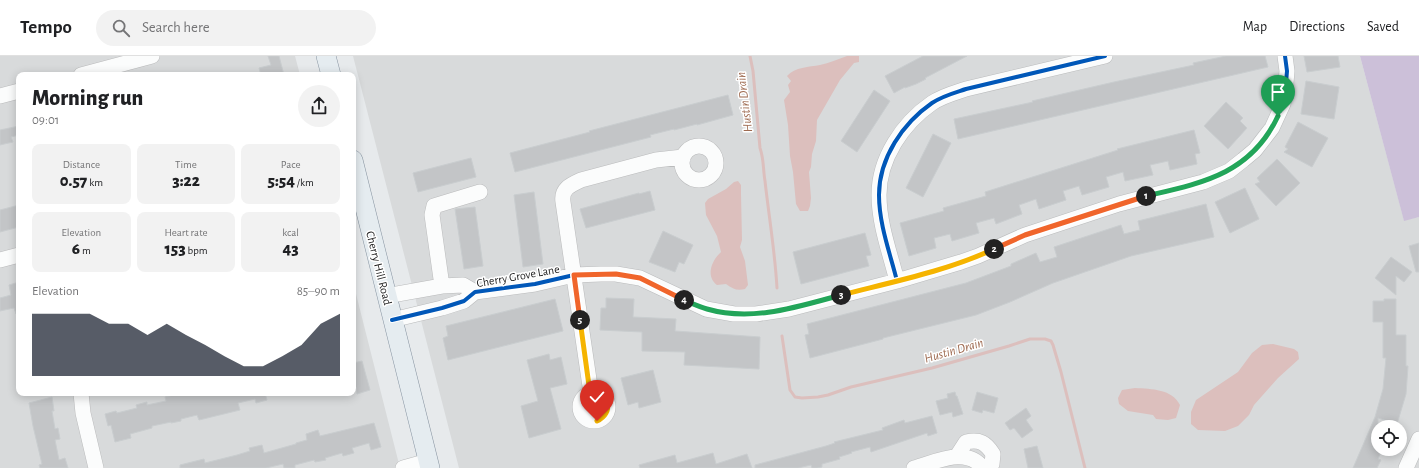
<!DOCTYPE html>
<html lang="en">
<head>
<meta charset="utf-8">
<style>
	body { margin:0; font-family:"Alegreya Sans",sans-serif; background:#f2f2f2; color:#202124; height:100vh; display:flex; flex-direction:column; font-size:15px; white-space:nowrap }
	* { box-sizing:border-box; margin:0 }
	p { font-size:13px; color:#757577 }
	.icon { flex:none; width:22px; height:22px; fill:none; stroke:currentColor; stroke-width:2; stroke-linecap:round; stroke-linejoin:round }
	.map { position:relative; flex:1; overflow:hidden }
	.sheet { position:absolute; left:16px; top:16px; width:340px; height:324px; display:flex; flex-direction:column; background:#fff; border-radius:8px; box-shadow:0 2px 10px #0003 }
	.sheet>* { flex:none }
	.controls { position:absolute; left:1371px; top:364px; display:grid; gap:8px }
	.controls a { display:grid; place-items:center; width:36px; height:36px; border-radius:50%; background:#fff; box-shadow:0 2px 10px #0003; font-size:20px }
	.pin { position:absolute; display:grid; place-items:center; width:34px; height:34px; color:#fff; margin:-41px -17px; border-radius:50% 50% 50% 0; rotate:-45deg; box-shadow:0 0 4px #0007 }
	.pin .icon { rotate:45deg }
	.km { position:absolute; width:20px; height:20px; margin:-10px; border-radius:50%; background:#222; color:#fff; font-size:11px; line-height:20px; text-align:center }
	.round { display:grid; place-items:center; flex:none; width:42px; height:42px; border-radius:21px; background:#f2f2f2 }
	.head { display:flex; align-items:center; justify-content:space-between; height:68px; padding:0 16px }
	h1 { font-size:22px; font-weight:800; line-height:30px }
	.figures { display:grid; grid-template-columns:repeat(3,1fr); gap:6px; height:68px; padding:4px 16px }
	.figures div { display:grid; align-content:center; border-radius:8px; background:#f2f2f2; text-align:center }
	.figures b { font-size:17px; font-weight:800 }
	.figures small { font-size:11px; font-weight:400 }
	.figures p { font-size:11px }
	.chart { height:112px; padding:8px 16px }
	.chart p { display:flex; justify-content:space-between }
	.chart svg { width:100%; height:72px; margin-top:4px; fill:#111827; opacity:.7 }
	header { display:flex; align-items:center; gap:24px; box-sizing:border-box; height:56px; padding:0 20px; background:#fff; border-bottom:1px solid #e0e0e0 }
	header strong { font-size:19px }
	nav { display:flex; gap:22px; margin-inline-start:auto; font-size:14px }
	.search { width:280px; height:36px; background:#f2f2f2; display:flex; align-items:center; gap:10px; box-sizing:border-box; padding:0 14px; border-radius:22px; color:#757577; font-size:15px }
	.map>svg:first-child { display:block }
	.residential { fill:#d8dadb; fill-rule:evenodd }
	.forest { fill:#ccc0d9 }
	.water { fill:#dcbfbd }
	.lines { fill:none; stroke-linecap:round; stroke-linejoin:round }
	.stream { stroke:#dcbfbd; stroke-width:3 }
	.building { fill:#c3c5c7; stroke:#c9cdcf }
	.minor-casing { stroke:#babbbc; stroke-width:16 }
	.major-casing { stroke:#8693a0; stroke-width:20 }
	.minor { stroke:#fbfcfc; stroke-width:15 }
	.major { stroke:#e5ecf0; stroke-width:19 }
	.cycleway-casing { stroke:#fff; stroke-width:6 }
	.cycleway { stroke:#0057b8; stroke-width:4 }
	.split-1-casing { stroke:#fff; stroke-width:8 }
	.split-2-casing { stroke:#fff; stroke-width:8 }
	.split-3-casing { stroke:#fff; stroke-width:8 }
	.split-4-casing { stroke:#fff; stroke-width:8 }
	.split-5-casing { stroke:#fff; stroke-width:8 }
	.split-6-casing { stroke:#fff; stroke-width:8 }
	.split-1 { stroke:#22a559; stroke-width:5 }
	.split-2 { stroke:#f0652b; stroke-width:5 }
	.split-3 { stroke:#f5b400; stroke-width:5 }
	.split-4 { stroke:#22a559; stroke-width:5 }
	.split-5 { stroke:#f0652b; stroke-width:5 }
	.split-6 { stroke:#f5b400; stroke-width:5 }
	.labels { text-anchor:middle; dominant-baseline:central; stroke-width:3; stroke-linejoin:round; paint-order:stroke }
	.street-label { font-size:12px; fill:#1e1e1e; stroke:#fff }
	.water-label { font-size:13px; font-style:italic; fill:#9e6a50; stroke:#fff }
</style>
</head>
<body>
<header>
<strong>Tempo</strong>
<div class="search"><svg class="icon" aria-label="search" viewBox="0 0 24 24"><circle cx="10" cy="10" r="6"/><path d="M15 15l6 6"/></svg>Search here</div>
<nav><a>Map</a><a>Directions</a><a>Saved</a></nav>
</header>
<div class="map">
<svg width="1419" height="412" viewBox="0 0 1419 412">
	<rect width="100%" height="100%" fill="#e7eaec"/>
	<path class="residential" d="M0,0H295L300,19H19V337H353V226L400,412H0Z
		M353,0H1360L1404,164L1419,161V412H459ZM1378,371H1400V393H1378Z"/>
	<path class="forest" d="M1360,0H1419V161L1404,165Z"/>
	<path class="water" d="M847,0H859V6L854,7L840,24L817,64L816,85L812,98L811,111L809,116L811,142L810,150L808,155H800L796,148L793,116L790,100L788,69L784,44L790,36L788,29L791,25L787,20C795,11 809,11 820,9C829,7 838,3 847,0Z
		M738,125L741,129V138L742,184L740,191L745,205L748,229L745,233C737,235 733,233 726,228L717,229C705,220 712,204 721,196L717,180L706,159L705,147L708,143L726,133L734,126Z
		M1273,288L1294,293L1298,296L1299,303L1278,322L1254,349L1249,359L1238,370L1225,375L1198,374L1191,368V356L1196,344L1238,316L1252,297L1262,289Z
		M1135,332C1152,333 1172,333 1180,349L1176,362L1168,364L1156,363L1153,359L1128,355L1119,348L1118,342L1122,334Z"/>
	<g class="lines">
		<path class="stream" d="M750,0L753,15L760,92C764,103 763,114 765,125C769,161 775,196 777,232
			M782,280L790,334L795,341L802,342L818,341L828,339L851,331L932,312L1009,290L1030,283H1045L1051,285L1053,289L1061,316L1085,412"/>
	</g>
	<path class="building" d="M268,0H279L284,19H261L259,12L271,9Z
		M923,0H967L925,22L926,23L916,28L905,32V31L894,37L885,20Z
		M1226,0H1265L1268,11L958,83L954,63L1033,46L1032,45L1114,26L1194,9L1193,7Z
		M1304,0H1338L1340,11L1307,16Z
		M1306,25L1339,31L1334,63L1301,58Z
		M874,34L890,45L857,96L841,85Z
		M728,39L733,59L697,69V68L674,74V73L650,79L651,81L515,116L510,97L590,76L589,75Z
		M1226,46L1243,62L1240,65L1247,72L1228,93L1204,70Z
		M1298,66L1328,82L1312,111L1284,96L1288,93L1285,91Z
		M19,70V79L11,81L13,86L0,89V74Z
		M1194,74L1200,97L1195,98L1197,108L1170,114L1168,105L1150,109L1153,119L1125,125L1123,116L1106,121L1109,131L1082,139L1079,130L1063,135L1066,144L1039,153L1036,143L1019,149L1022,158L996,168L994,162L976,167L979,177L952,185L950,178L934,182L936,192L909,200L900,167L944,155L943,152L986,140L985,136L1118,94L1117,93Z
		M933,78L951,87L923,141L906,132Z
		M471,102L476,121L418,136L413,117Z
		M1277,103L1300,127L1276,150L1255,128L1260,126L1257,122Z
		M1245,132L1259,163L1230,177L1215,146Z
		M650,135L655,154L586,172L580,153L639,137V138Z
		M534,136L543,208L523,211L514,139Z
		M1206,148L1214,181L1131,200L1053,227L1010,246L976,259L883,282V283L810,302L805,279L809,278L807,268L966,227L1011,210V208L1036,197L1040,206L1057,201L1054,191L1121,169L1124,178L1140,174L1138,165Z
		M19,149V171L0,176V154Z
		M475,151L483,210L464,213L455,153Z
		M663,175L693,189L684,208L679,206L675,216L649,206Z
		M865,177L871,199L866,200L869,210L801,228L793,196Z
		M1419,187V216H1416L1409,190Z
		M1391,201L1412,216L1404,226L1396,220V239L1375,222Z
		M19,226V258H16L14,252L0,255V242L11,239L9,229Z
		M606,242L634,243L633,261L676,263L675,275L760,281L759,313L684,309L685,296L642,295V276L600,274L601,252H606Z
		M555,243L563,275L448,304L443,282L448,280L446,270Z
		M1384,243H1396V279H1406V310H1408L1406,338L1397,368L1378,362V393H1382L1378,403L1381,404L1377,412H1353L1375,361L1383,333L1386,302H1383V266H1373V245H1384Z
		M549,298L550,304L561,301L567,328L550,332L561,373L529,382L521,350L538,345L527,304Z
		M362,305L370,334L357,338L356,331L353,332V307Z
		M653,314L661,346L639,352L638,346L628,349L621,322Z
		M955,336L956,340H957L963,358L953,361L952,356L940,359L936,345L948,342L947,338Z
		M977,336L998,342L994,357L983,354L982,357L972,354Z
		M183,337H265L267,344L256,347L255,343L238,347L240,354L199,364L197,359L181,363V365L171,367V366L152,370V372L130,378L131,382L115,386L111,369L108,370L105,358L116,355L117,357L137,352L136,349L147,346V349L166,345L165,341Z
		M52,341L54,355H52L55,373L58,372L60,383L55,384L59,404L65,402L68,412H40L39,409L42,408L33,370L29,347Z
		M1026,352L1031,360L1026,364L1033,374L1022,382L1014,372L1010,374L1005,367Z
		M932,360L937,377L928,380L927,377L871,396L870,391L851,396L852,397L839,401L840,403L822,408V411L817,412H812L811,409L798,412H755V409L826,390L835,387L834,386L883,374L882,372L904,364L905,367Z
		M374,367L381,391L371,394L369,387L352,392L354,397L343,400L342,397L325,402L326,404L315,406L314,404L295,409V412H284L283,408L266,412H180V409L204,403L205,407L237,399L250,395L249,392L262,389L264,397L296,388V387L307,384L306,378L318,374L320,380Z
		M1037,390L1043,412H1028L1024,393Z
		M713,397L716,408L747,398L752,412H640L639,409L675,399L677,407Z"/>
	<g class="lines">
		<defs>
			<path id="minor" d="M81,19L152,0
				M0,40L19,35
				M682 107a17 17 0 1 1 34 0a17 17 0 1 1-34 0Z
				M0,204L19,199
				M897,225C890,197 879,168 879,139C879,102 903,67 932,47C942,40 954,37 966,33L1105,0
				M442,230L432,159L434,150L480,136
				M386,240L442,230L463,229L475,236
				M392,264L442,252L464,245L475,236L535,228L574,219L601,218H616L640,222L706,253L734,258H756L789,253L897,225L961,206L978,200L1025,179L1119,148L1203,126L1229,115L1243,104L1255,94L1272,72L1283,48L1285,38L1287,15L1285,0
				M580 351a14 14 0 1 1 28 0a14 14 0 1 1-28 0Z
				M81,337L83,357L96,412
				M591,337L563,146C561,133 570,129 581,124L656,104L683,101
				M957,400L966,386C980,383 986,387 993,398L992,408L988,412
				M403,412L428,405
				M914,412C936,406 966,390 983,412
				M1406,412L1419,383"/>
			<path id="major" d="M326,0L331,19
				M353,104L430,412"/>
		</defs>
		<use href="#minor" class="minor-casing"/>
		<use href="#major" class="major-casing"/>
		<use href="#minor" class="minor"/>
		<use href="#major" class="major"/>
		<defs>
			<path id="cycleway" d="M897,225C890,197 879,168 879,139C879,102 903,67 932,47C942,40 954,37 966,33L1105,0
				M392,264L442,252L464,245L475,236L535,228L574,219L601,218H616L640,222L706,253L734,258H756L789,253L897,225L961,206L978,200L1025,179L1119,148L1203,126L1229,115L1243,104L1255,94L1272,72L1283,48L1285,38L1287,15L1285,0"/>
		</defs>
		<use href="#cycleway" class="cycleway-casing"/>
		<use href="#cycleway" class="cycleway"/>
	</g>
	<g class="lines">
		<defs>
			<path id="split-1" d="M1146,140C1202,127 1251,118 1278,60"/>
			<path id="split-2" d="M994,193L1025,179L1146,140"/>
			<path id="split-3" d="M841,239C892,226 947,215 994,193"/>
			<path id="split-4" d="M684,244C691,247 699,251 707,253C752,266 797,251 841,239"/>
			<path id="split-5" d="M580,264L574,219L616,218L640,222L684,244"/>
			<path id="split-6" d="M580,264L590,337C610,337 614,357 597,365"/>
		</defs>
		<use href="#split-1" class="split-1-casing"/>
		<use href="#split-2" class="split-2-casing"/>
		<use href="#split-3" class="split-3-casing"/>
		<use href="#split-4" class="split-4-casing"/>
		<use href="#split-5" class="split-5-casing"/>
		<use href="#split-6" class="split-6-casing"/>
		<use href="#split-1" class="split-1"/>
		<use href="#split-2" class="split-2"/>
		<use href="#split-3" class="split-3"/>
		<use href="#split-4" class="split-4"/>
		<use href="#split-5" class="split-5"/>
		<use href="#split-6" class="split-6"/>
	</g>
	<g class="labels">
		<g class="street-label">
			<text transform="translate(379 212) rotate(76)">Cherry Hill Road</text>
			<text transform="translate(518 220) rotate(-10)">Cherry Grove Lane</text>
		</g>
		<g class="water-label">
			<text transform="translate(745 46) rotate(-97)">Hustin Drain</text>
			<text transform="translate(954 295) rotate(-16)">Hustin Drain</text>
		</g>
	</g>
</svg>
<div class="controls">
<a><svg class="icon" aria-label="locate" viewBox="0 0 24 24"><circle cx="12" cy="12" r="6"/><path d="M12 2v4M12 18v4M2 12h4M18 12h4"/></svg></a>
</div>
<div class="pin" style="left:1278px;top:60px;background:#1e9e55"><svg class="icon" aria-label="arrive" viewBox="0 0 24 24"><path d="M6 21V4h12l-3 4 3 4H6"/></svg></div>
<div class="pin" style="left:597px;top:365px;background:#d93025"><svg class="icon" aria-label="check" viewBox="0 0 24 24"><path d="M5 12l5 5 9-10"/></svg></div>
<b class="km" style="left:1146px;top:140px">1</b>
<b class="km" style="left:994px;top:193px">2</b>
<b class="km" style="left:841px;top:239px">3</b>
<b class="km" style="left:684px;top:244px">4</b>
<b class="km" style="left:580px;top:264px">5</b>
<section class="sheet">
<div class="head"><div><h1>Morning run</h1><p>09:01</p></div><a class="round"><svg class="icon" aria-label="share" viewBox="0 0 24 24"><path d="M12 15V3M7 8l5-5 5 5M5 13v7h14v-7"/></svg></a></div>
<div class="figures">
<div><p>Distance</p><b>0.57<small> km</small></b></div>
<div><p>Time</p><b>3:22</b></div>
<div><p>Pace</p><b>5:54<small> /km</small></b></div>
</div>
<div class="figures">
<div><p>Elevation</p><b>6<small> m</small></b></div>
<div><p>Heart rate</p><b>153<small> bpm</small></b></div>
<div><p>kcal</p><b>43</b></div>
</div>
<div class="chart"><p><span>Elevation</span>85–90 m</p>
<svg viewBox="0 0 160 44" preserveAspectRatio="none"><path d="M0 44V6L10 6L20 6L30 6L40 12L50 12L60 19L70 12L80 19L90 25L100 32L110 38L120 38L130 32L140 25L150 12L160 6V44z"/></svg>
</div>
</section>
</div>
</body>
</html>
